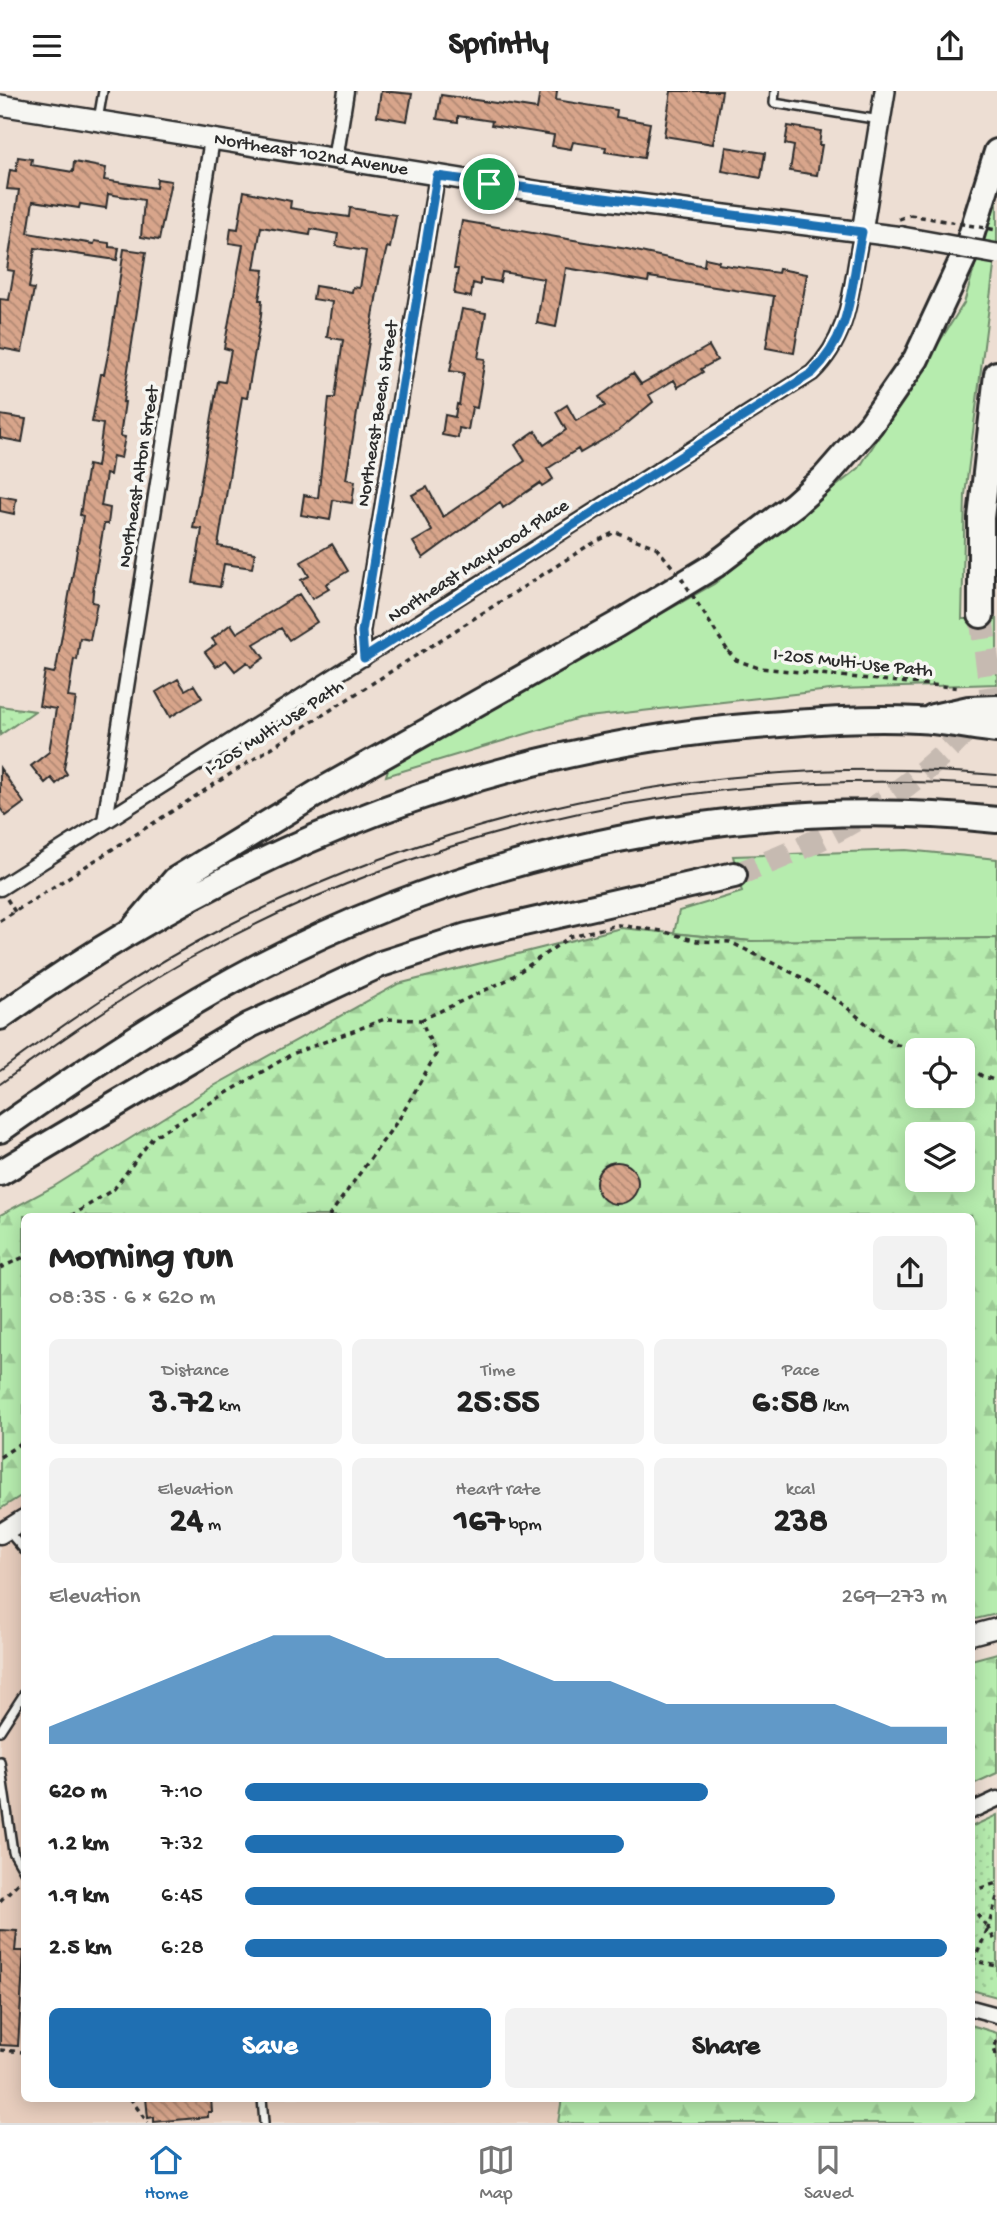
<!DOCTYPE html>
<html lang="en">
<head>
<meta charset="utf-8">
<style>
	body { margin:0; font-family:"Gochi Hand",sans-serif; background:#f2f2f2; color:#222; height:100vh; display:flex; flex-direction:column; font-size:26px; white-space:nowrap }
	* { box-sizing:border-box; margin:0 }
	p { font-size:23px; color:#767676 }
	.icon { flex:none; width:38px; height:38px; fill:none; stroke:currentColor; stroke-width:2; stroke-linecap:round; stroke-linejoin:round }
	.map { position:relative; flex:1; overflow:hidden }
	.side { position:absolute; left:21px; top:1122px; width:954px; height:889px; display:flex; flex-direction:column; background:#fff; border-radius:10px; box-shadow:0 4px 18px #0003 }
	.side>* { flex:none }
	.fabs { position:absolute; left:905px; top:947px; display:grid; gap:14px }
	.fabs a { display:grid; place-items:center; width:70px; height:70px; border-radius:10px; background:#fff; box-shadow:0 4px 18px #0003; font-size:35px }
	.pin { position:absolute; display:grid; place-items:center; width:60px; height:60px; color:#fff; margin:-30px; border:4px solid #fff; border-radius:50%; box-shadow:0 2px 7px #0007 }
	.round { display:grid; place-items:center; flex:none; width:74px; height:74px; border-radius:10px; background:#f2f2f2 }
	.head { display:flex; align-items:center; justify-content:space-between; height:119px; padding:0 28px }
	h1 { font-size:38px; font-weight:700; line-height:52px }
	.stats { display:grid; grid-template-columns:repeat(3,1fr); gap:10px; height:119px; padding:7px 28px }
	.stats div { display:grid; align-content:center; border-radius:10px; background:#f2f2f2; text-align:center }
	.stats b { font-size:35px; font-weight:700 }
	.stats small { font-size:19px; font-weight:400 }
	.stats p { font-size:19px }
	.chart { height:196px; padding:14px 28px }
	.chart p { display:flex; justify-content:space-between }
	.chart svg { width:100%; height:126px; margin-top:7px; fill:#1f6fb2; opacity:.7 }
	.primary-button { display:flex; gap:14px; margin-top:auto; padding:14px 28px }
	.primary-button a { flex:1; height:80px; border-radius:10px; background:#1f6fb2; color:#fff; font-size:28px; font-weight:700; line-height:80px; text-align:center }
	.primary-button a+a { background:#f2f2f2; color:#222 }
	ul { padding:0 28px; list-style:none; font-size:23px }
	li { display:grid; grid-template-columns:112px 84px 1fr; align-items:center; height:52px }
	li i { height:18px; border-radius:9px; background:#1f6fb2 }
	header { display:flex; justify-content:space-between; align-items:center; height:91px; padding:0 28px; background:#fff; font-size:32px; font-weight:700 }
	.tabs { display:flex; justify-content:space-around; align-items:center; height:98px; border-top:2px solid #e0e0e0; background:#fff; font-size:19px; color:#767676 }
	.tabs a { display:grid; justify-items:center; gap:4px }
	.tabs .selected { color:#1f6fb2 }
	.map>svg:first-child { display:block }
	.built { fill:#e7cdbd }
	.grass { fill:#b6ecae; stroke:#708c6c; stroke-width:2 }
	.forest { fill:url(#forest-firs); stroke:#708c6c; stroke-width:2; fill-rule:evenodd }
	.park { fill:url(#park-dots); stroke:#708c6c; stroke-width:2 }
	.building { fill:url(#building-back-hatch); stroke:#2b2b2b; stroke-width:2 }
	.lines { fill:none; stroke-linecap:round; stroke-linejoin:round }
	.motorway-tunnel { stroke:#c6bab1; stroke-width:24; stroke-dasharray:24 12; stroke-linecap:butt }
	.service-casing { stroke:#2b2b2b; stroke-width:12 }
	.minor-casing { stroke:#2b2b2b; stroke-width:19 }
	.tertiary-casing { stroke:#2b2b2b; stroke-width:23 }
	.secondary-casing { stroke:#2b2b2b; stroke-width:24 }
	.motorway-casing { stroke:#2b2b2b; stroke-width:30 }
	.path { stroke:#2b2b2b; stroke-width:3.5; stroke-dasharray:5 5; stroke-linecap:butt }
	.service { stroke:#f6f6f2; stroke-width:7 }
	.minor { stroke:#f6f6f2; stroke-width:14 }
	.tertiary { stroke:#f6f6f2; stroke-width:18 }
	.secondary { stroke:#f6f6f2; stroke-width:19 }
	.motorway { stroke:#f6f6f2; stroke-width:24 }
	.tram { stroke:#2b2b2b; stroke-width:2 }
	.secondary-bridge-casing { stroke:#2b2b2b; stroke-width:24; stroke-linecap:butt }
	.path-bridge { stroke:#2b2b2b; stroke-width:3.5; stroke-dasharray:5 5; stroke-linecap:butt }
	.secondary-bridge { stroke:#f6f6f2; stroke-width:19 }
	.route-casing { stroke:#fff; stroke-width:14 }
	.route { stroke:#1f6fb2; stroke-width:9 }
	.labels { text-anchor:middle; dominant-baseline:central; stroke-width:7; stroke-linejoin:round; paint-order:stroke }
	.street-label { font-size:19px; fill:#2b2b2b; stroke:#f6f6f2 }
</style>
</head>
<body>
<header><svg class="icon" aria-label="menu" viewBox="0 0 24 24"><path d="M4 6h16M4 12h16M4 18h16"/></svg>Sprintly<svg class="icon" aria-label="share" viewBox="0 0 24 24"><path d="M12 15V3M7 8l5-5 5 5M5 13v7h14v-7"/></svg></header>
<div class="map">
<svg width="997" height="2032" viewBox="0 0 997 2032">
	<defs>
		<pattern id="forest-firs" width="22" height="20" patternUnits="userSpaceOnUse" patternTransform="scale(1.75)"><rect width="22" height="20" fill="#b6ecae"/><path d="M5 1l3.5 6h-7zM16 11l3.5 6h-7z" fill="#9dcb96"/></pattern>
		<pattern id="park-dots" width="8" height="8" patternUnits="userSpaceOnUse" patternTransform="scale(1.75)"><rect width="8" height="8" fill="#b6ecae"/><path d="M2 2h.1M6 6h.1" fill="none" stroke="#9dcb96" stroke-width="1.8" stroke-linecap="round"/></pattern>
		<pattern id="building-back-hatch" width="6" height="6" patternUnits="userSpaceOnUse" patternTransform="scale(1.75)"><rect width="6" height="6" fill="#d8a58b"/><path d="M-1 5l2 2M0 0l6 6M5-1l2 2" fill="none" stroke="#af8772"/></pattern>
	</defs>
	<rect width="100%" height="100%" fill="#edded3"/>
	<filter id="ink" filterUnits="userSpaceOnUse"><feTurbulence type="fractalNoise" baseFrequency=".0143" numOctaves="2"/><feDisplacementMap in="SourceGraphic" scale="14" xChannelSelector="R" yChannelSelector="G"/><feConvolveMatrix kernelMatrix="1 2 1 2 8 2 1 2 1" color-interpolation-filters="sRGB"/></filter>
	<g filter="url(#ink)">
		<path class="built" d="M24,1403V2007H562L558,2032H0V1418Z"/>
		<path class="grass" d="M997,99V152L965,404L962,528H997V593L839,598L579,627L386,685L388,678L714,493L859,377L964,212Z
			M906,759L997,768V847L751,850L674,842L679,820L742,801L733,765Z"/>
		<path class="forest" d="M621,837L751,850L997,847V1523L971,1529V1125H24V1403L0,1418V1124L53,1096L212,996L398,893ZM917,959H962V1004H917ZM917,1043H962V1088H917Z
			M997,1562V1682L971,1694V1569Z
			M971,1934L997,1942V2032H558L562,2007H971Z"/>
		<path class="park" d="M0,615L35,620L0,644Z
			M997,1724V1906L971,1899V1736Z"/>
		<path class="building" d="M381,0L412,3L407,30L377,25Z
			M540,0H557L556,9L617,19L616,26L650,32L644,67L605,61L606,56L573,51L571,58L552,55L554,44L491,34L492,30L458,25V31L437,28L441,4L537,18Z
			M671,0H722L713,53L664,45Z
			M788,35L821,40L819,54H822L817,84L790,80L794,55L785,53Z
			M726,56L765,62L761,87L722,80Z
			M18,66L32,68L31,74L73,81L74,71L106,77L104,89L156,97L157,88L171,90L159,149L141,146L144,109L108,103L106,117L80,113L79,117L33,110L28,142L94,153L95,150L109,152V156L119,157L117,169L35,157L29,197L34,198L22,261L0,257V208L9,209L14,180L7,179L19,99L7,98L10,79L16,80Z
			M244,100L291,110L290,117L320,122L349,126L350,117L396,124L390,157L387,156L379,190L346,388L355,390L352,412L333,409L330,429L301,424L304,404L318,407L329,307H335L343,249L327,246L332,211L313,208L315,195L352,201L353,196L360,197L366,160L336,155L338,143L311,138L310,144L261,136L254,178L264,179L259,209H262L261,225L247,307L242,306L218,455L255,462L252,477L224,473L220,496L193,492L202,438L193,437L218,290L225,291L231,259L224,257L243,154L229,152L231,137L238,138Z
			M462,130L627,158L704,175L705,167L719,170L718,173L778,182L779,178L807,183L794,262L766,257L774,205L649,186L648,191L566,177L556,236L537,232L544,188L502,181L500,191L480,188V194L473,192L471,206L454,203L458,178H454Z
			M124,158L146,161L123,311H125L120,345L125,346L121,367L113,365L110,384L106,383L101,415L110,417L108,433H104L94,492L92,511L97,512L90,549L80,547L77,569L74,568L68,606L76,607L64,678L67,683L56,693L51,687L45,692L31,675L49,661L56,618L39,615L45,580L54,582L56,578L83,425L80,424L88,374L97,376L103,333L92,331L101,283H104L110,254Z
			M462,218L486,222L478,267L485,268L477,317L472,316L468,339L459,337L458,347L442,344L445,324L455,326L457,313L459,314L464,282L450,280Z
			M709,255L717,269L701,278L703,281L678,296L674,289L649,304L653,311L618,340L580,362L578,358L547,378L553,388L542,395L540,392L503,417L500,411L423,467L413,451L432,440L412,404L427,396L443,426L525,370L515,354L535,340L544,354L566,339L556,321L567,314L576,330L605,315L599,306L633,282L641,293Z
			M0,324L26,328L22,351L0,347Z
			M0,405L16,408L14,423L0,420Z
			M332,453L348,480L326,493L329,498L312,508L301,489L309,485L301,471Z
			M299,503L317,531L289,549L281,537L254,553L264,567L251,576L247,571L235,580L226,569L216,576L205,561L216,553L212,548L231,533L237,542Z
			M178,588L185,599L194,594L202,607L170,626L156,601Z
			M0,677L24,712L6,725L0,717Z
			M596 1092a21 21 0 1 1 42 0a21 21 0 1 1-42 0Z
			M0,1839L17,1840L15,1860H24L18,1955L0,1954Z
			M146,2007H211L212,2021H208V2026L154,2031V2026L148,2027Z"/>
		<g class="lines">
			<path class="motorway-tunnel" d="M981,524L994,621
				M734,784C838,748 930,692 997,603"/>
			<defs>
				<path id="service" d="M775,0L774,12L880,29
					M98,29L103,0
					M7,1439L24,1459
					M0,1640L24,1603
					M0,1670L13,1761L24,1780
					M262,2007L264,2032"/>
				<path id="minor" d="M335,69L346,0
					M364,567L362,541L437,85
					M105,730L212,48
					M0,797L812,282C853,242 850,194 862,141
					M971,1720L997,1708
					M971,1917L997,1924"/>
				<path id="tertiary" d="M0,1443L24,1428
					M971,1544L997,1537"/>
				<g id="secondary">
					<path id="s1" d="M0,14L542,101L902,146"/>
					<path d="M862,141L885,0"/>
				</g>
				<path id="motorway" d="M981,524V427L997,283
					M933,626L969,618L997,617
					M135,836L175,789L319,701L616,534L715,474L795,413L824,387L871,333L916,268L966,161L997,61
					M0,926C229,762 486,655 768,634C817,630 869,626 918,629C944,630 971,636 997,639
					M0,1039C85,979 171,921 263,873C485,758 748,702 997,729
					M0,1082L250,934L381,873L467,845L734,784"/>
			</defs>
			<use href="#service" class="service-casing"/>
			<use href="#minor" class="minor-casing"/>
			<use href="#tertiary" class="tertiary-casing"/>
			<use href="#secondary" class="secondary-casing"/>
			<use href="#motorway" class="motorway-casing"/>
			<path class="path" d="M899,128L910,124
				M728,560L736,569L759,577L961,597
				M7,808L15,821
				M0,830L586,456L615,441L656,456
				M421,929L509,888L571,845L618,834L662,840L697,850L730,851L805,888L844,914L882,946L897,954L925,959
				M962,971L982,985L997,990
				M71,1125L114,1098L153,1046L292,963L385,928L421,929L436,963L401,1025L329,1125
				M0,1177L24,1166
				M0,1366L24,1350
				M971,1800L997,1792
				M997,1806L988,1837L997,1853
				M0,1810L20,1790
				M971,1815L988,1837L974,1870L997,1875
				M997,1950L994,1957L997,1968
				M0,1959L24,1961
				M130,2007L148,2032"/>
			<use href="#service" class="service"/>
			<use href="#minor" class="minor"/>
			<use href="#tertiary" class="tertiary"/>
			<use href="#secondary" class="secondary"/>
			<use href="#motorway" class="motorway"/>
			<path class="tram" d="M0,980C72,927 145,877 225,836C463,715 731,661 997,684
				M0,993C61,949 122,906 187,869C438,730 711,674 997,695"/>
			<defs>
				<path id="secondary-bridge" d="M902,146L997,163"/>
			</defs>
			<use href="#secondary-bridge" class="secondary-bridge-casing"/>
			<path class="path-bridge" d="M910,124L997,139
				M656,456L680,485L728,560"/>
			<use href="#secondary-bridge" class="secondary-bridge"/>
		</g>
	</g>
	<g class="lines" filter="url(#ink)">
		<defs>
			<path id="route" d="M437,85L862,141C850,195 854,241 812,282L364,567L362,541Z"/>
		</defs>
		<use href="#route" class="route-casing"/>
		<use href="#route" class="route"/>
	</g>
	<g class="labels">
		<g class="street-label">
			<text stroke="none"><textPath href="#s1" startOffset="315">Northeast 102nd Avenue</textPath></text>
			<text transform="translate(379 323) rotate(-81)">Northeast Beech Street</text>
			<text transform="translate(140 386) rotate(-81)">Northeast Alton Street</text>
			<text transform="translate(479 471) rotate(-33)">Northeast Maywood Place</text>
			<text transform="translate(853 573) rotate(6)">I-205 Multi-Use Path</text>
			<text transform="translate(275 638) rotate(-33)">I-205 Multi-Use Path</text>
		</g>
	</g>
</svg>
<div class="fabs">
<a><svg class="icon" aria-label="locate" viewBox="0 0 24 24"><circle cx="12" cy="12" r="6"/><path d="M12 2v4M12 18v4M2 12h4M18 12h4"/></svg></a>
<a><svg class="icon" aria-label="layers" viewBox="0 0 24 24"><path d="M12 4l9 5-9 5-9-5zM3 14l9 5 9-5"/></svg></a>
</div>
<div class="pin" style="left:489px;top:93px;background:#1e9e55"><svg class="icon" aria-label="arrive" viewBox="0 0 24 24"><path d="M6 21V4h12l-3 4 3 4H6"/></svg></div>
<section class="side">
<div class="head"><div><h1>Morning run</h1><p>08:35 · 6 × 620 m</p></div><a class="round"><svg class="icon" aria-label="share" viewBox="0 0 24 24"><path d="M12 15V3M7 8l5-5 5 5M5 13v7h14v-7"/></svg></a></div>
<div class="stats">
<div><p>Distance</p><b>3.72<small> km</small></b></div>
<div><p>Time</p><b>25:55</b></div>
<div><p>Pace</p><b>6:58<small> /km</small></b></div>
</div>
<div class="stats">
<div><p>Elevation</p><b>24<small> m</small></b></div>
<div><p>Heart rate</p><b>167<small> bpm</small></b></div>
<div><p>kcal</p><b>238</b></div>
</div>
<div class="chart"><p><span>Elevation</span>269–273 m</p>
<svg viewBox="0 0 160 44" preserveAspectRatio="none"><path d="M0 44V38L10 30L20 22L30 14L40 6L50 6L60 14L70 14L80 14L90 22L100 22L110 30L120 30L130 30L140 30L150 38L160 38V44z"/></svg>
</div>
<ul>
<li><b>620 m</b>7:10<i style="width:66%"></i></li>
<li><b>1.2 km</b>7:32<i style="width:54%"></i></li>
<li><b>1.9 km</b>6:45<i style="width:84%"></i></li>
<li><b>2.5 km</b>6:28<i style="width:100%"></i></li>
</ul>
<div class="primary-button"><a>Save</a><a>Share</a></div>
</section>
</div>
<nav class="tabs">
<a class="selected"><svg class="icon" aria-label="home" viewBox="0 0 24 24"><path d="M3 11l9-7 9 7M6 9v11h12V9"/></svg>Home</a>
<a><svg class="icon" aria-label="map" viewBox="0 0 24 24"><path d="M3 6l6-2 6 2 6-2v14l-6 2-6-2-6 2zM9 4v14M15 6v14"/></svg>Map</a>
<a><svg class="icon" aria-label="saved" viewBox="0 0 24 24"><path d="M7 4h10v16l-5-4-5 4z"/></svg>Saved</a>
</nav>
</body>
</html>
